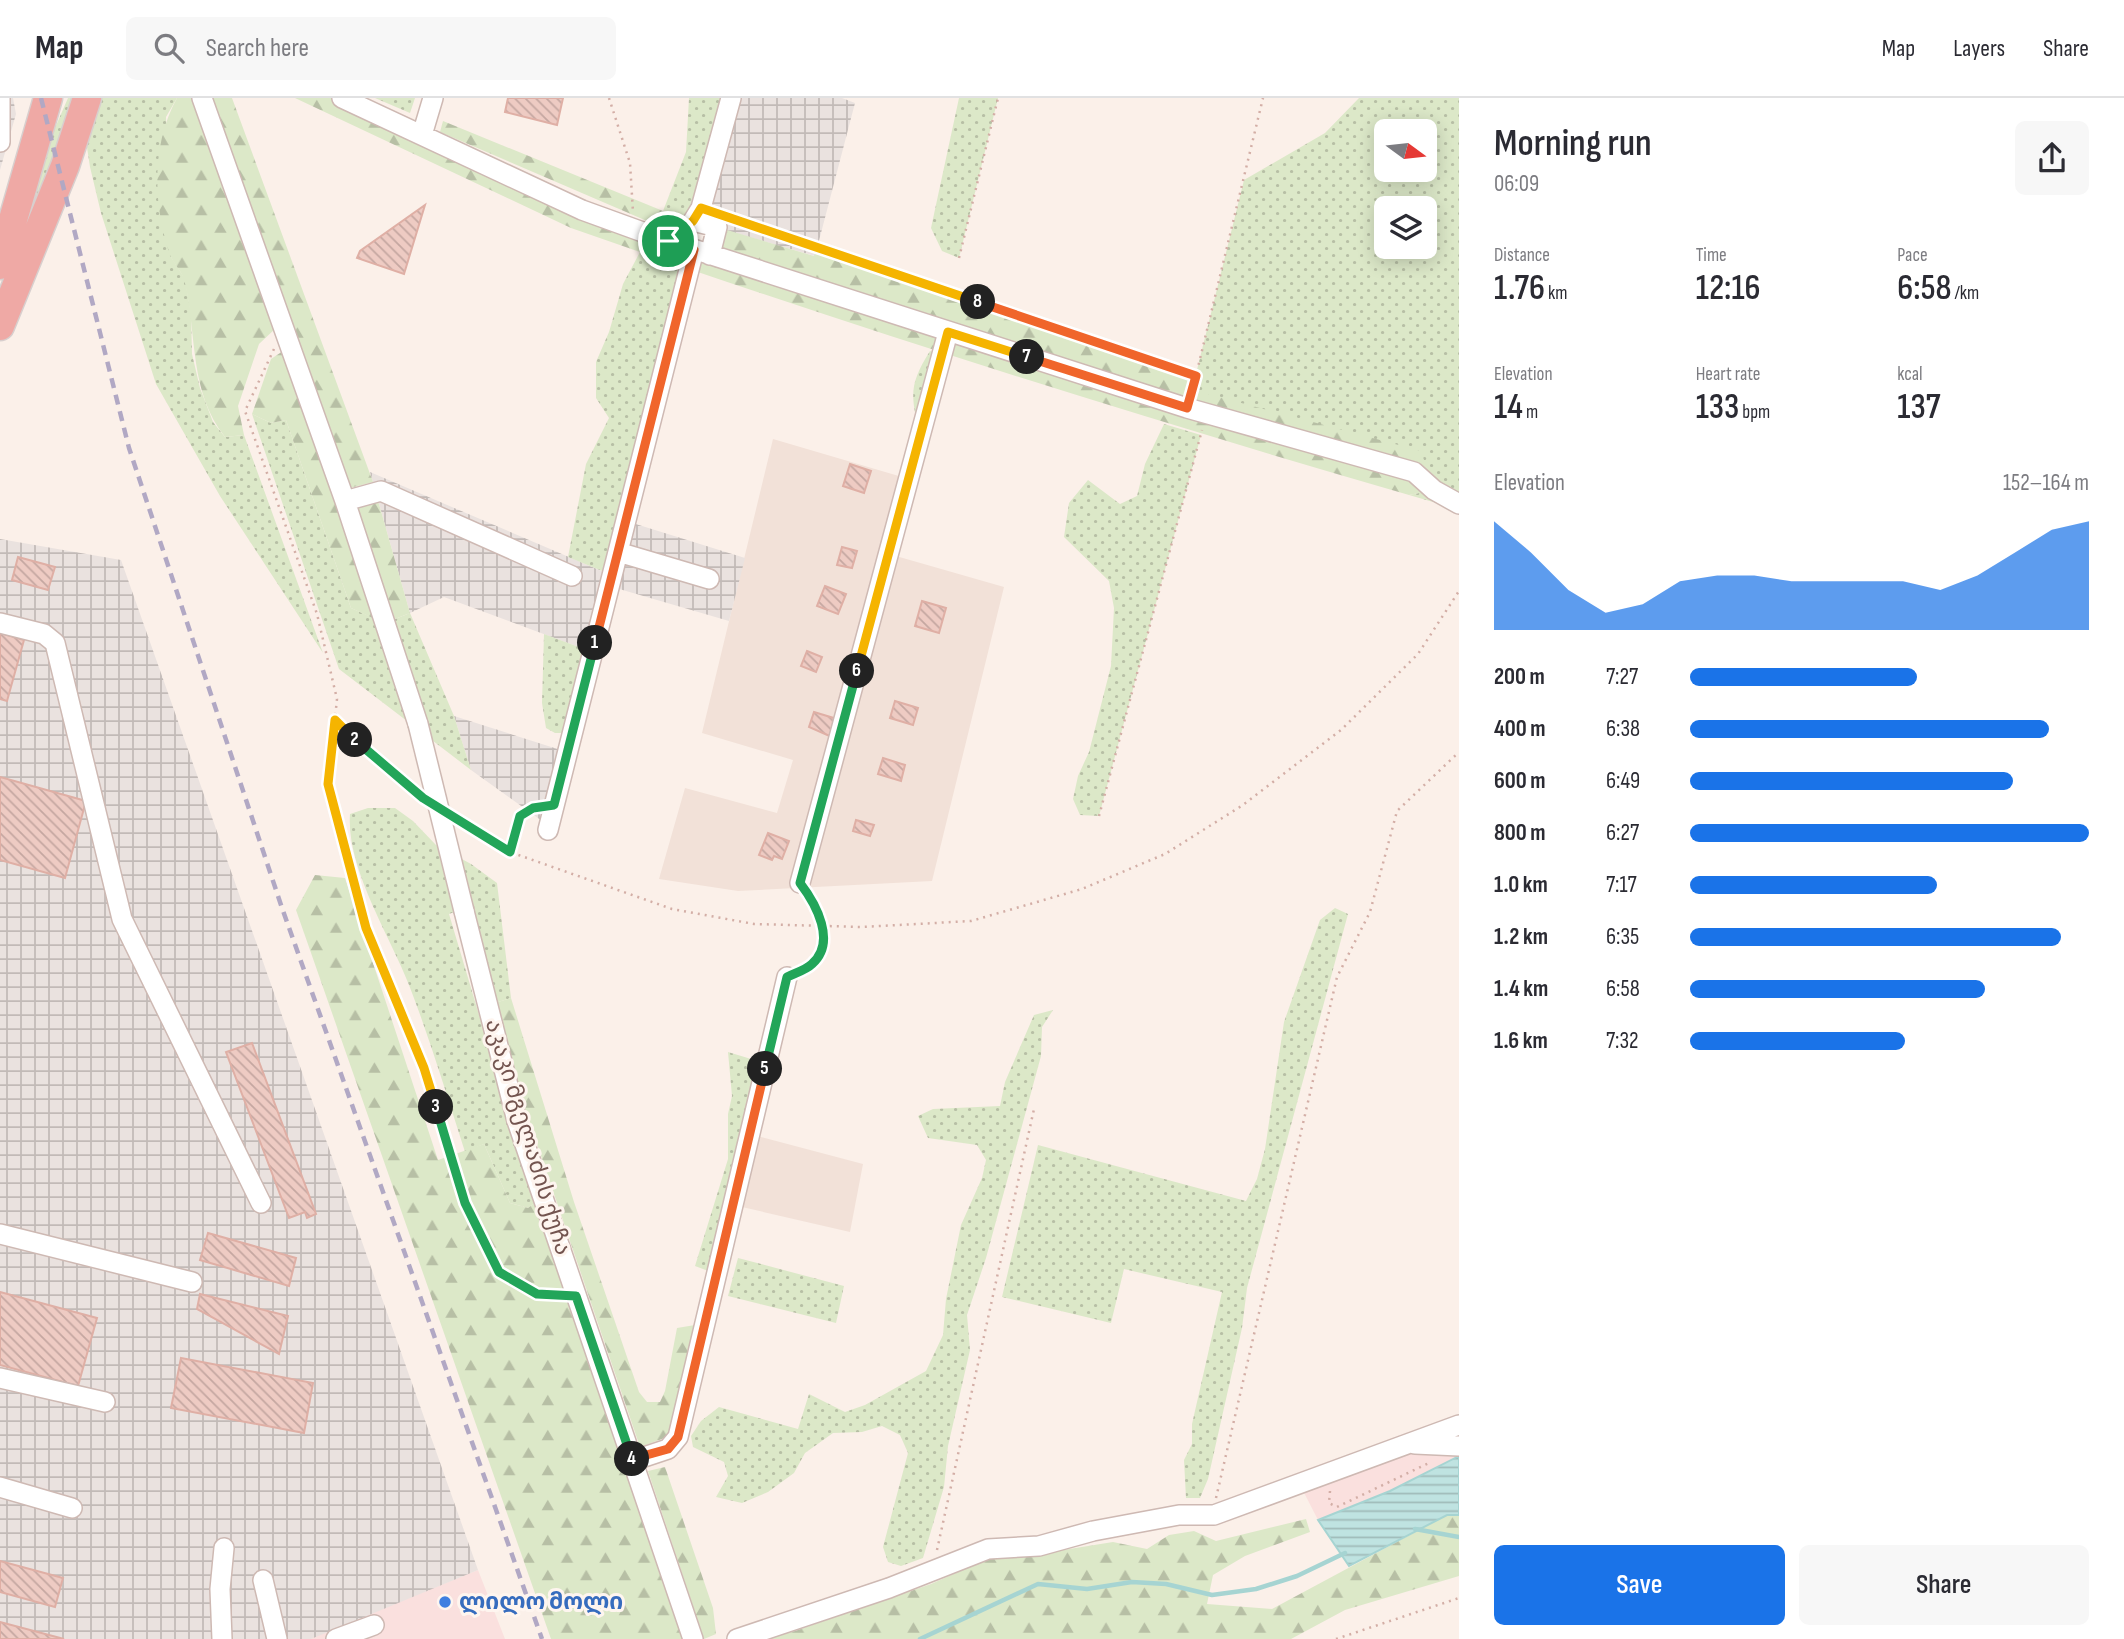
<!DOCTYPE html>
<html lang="en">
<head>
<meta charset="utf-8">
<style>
	body { margin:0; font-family:"Sofia Sans Condensed","Noto Sans Georgian",sans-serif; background:#f7f7f7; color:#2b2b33; height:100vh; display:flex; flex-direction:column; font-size:26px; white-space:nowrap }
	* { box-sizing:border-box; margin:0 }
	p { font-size:23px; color:#7c7c81 }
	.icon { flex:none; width:38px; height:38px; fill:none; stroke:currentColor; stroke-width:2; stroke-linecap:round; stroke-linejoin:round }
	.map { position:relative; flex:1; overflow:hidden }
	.panel { display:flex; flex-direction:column; background:#fff; width:665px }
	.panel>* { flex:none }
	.needle { width:46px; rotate:105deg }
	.controls { position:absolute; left:1374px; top:21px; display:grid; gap:14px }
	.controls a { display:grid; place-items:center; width:63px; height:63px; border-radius:10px; background:#fff; box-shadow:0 4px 18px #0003; font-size:35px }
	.pin { position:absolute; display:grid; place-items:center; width:60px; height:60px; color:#fff; margin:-30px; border:4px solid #fff; border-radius:50%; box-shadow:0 2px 7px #0007 }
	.km { position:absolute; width:35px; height:35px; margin:-18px; border-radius:50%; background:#222; color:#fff; font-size:19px; line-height:35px; text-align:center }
	.round { display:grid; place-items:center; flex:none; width:74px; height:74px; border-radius:10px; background:#f7f7f7 }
	.summary { display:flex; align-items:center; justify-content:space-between; height:119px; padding:0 35px }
	h1 { font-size:38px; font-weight:600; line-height:52px }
	.metrics { display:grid; grid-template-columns:repeat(3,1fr); gap:10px; height:119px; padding:7px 35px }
	.metrics div { display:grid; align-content:center }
	.metrics b { font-size:35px; font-weight:600 }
	.metrics small { font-size:19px; font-weight:400 }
	.metrics p { font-size:19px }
	.chart { height:196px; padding:14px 35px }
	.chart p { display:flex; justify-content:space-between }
	.chart svg { width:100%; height:126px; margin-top:7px; fill:#1a73e8; opacity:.7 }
	.button { display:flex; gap:14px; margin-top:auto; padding:14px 35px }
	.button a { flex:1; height:80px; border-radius:10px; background:#1a73e8; color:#fff; font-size:28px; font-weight:600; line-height:80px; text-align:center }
	.button a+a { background:#f7f7f7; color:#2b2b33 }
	ul { padding:0 35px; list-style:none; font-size:23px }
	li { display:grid; grid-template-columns:112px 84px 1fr; align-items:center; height:52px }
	li i { height:18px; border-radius:9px; background:#1a73e8 }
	header { display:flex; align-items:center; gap:42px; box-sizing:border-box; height:98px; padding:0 35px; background:#fff; border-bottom:2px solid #e1e1e2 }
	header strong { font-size:33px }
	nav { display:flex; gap:38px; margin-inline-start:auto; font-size:24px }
	.search { width:490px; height:63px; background:#f7f7f7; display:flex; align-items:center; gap:18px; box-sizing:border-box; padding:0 24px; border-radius:10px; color:#7c7c81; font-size:26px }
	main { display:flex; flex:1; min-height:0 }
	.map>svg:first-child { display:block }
	.residential { fill:#f2e1d8 }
	.commercial { fill:#fae0de }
	.industrial { fill:url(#industrial-grid) }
	.grass { fill:url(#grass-dots); fill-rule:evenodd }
	.forest { fill:url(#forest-firs) }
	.water { fill:url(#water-rules); stroke:#a6d4d2; stroke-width:2 }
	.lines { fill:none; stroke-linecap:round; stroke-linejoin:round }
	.stream { stroke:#a6d4d2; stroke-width:4.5 }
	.building { fill:url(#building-back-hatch); stroke:#dfafa5; stroke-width:2 }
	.minor-casing { stroke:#ceb9b3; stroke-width:22 }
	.highway-casing { stroke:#d8cfce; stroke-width:31 }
	.path { stroke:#d3aea6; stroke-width:2.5; stroke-dasharray:2 5; stroke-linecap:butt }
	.minor { stroke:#fff; stroke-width:19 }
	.highway { stroke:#efa9a5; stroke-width:28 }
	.rail { stroke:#b1a8c4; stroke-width:4.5; stroke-dasharray:10 7; stroke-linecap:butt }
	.minor-bridge-casing { stroke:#ceb9b3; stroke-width:22; stroke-linecap:butt }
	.minor-bridge { stroke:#fff; stroke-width:19 }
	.split-1-casing { stroke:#fff; stroke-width:14 }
	.split-2-casing { stroke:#fff; stroke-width:14 }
	.split-3-casing { stroke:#fff; stroke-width:14 }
	.split-4-casing { stroke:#fff; stroke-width:14 }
	.split-5-casing { stroke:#fff; stroke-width:14 }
	.split-6-casing { stroke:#fff; stroke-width:14 }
	.split-7-casing { stroke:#fff; stroke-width:14 }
	.split-8-casing { stroke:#fff; stroke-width:14 }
	.split-9-casing { stroke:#fff; stroke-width:14 }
	.split-1 { stroke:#f0652b; stroke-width:9 }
	.split-2 { stroke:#22a559; stroke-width:9 }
	.split-3 { stroke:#f5b400; stroke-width:9 }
	.split-4 { stroke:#22a559; stroke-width:9 }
	.split-5 { stroke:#f0652b; stroke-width:9 }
	.split-6 { stroke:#22a559; stroke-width:9 }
	.split-7 { stroke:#f5b400; stroke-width:9 }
	.split-8 { stroke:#f0652b; stroke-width:9 }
	.split-9 { stroke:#f5b400; stroke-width:9 }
	.shop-dot { fill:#3f7fe0; stroke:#fef5ef; stroke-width:2.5 }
	.labels { text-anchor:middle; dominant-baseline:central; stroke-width:6; stroke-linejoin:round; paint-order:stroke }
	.street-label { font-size:23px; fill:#73544f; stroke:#fef5ef }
	.shop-label { font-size:23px; font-weight:bold; fill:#366cbe; stroke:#fef5ef; text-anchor:start }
</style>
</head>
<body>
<header>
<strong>Map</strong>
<div class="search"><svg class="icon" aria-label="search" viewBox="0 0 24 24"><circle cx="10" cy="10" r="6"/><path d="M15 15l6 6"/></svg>Search here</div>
<nav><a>Map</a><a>Layers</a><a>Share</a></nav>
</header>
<main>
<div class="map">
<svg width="1459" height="1541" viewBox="0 0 1459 1541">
	<defs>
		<pattern id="industrial-grid" width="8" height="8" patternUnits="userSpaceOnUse" patternTransform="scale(1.75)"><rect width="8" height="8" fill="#eae2df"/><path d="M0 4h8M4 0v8" fill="none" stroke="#c2bab7"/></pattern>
		<pattern id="grass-dots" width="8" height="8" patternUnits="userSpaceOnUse" patternTransform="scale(1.75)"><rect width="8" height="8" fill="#dce8c8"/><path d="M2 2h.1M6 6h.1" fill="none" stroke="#b7bfa5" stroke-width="1.8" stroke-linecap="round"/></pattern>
		<pattern id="forest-firs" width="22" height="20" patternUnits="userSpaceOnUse" patternTransform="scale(1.75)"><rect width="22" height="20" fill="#dce8c8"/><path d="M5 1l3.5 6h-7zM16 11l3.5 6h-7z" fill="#b7bfa5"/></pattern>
		<pattern id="water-rules" width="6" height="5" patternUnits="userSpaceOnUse" patternTransform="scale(1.75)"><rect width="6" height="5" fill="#bfe3e1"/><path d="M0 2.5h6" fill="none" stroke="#a0bbb9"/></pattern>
		<pattern id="building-back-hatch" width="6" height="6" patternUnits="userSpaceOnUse" patternTransform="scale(1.75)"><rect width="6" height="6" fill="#eecbc3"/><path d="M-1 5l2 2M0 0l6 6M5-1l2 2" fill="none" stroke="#c5a7a1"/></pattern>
	</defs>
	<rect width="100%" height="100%" fill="#fbf0e9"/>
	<path class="residential" d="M773,341L909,381L889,456L1004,489L932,783L738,793L659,781L685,690L777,715L793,662L702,635Z
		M757,1038L863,1066L850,1134L742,1109Z"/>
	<path class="commercial" d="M1459,1319V1358L1390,1393L1318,1422L1296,1379Z
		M478,1472L505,1541H311L319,1536Z"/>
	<path class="industrial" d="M0,0H13L16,16L0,72Z
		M731,0H842L855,5L815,158L693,123Z
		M370,374L611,477L626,423L745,460L729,523L609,488L592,554L444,499L410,515Z
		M0,441L121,462L478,1472L311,1541H0Z
		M454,618L567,654L549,728L471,672Z"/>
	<path class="grass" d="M68,0H80L28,123L48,46Z
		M100,0H177L166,19L171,159L185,181L191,216L192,256L200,290L213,324L225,339L244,337L323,555L220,398L156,286L101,115L90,69L86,43Z
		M375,0H415L410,15Z
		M689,0H731L693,123L663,113L686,54Z
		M959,0H998L959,160L942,153L931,130Z
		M1359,0H1459V395L1440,406L1409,397L1434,392L1192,292L1244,82L1325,35ZM1386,33H1424V72H1386ZM1386,110H1424V149H1386Z
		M640,154L689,171L612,477L568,459L586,366L609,320L596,300V264L609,234L623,186Z
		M930,253L942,257L920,338C911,298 908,288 930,253Z
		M252,316L271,325L286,322L351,510L385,525L410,515L454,618L471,672L339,571Z
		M1164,326L1201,337L1099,718L1080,717L1073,701L1078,678L1089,654L1111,568L1114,510L1109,483L1064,439L1069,405L1088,382L1120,406L1137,398L1145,366Z
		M544,536L592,554L572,635H555L546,630L542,605Z
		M368,710H395L413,723L436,747L471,766L497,785L511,900L495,905L473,807L449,816L535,1105L528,1110L510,1105L484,1046L465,1054C447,998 430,941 409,887C390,838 346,770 350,716Z
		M1335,810L1348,816L1247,1190L1242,1230L1208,1381L1200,1400H1186L1184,1362L1192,1346V1326L1222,1194L1124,1171L1111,1225L1002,1199L1038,1047L1246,1103L1257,1081L1265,1051L1284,924L1320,822Z
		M1053,912L1042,929L1041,958L986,1160L967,1217L970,1252L948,1348L944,1389L923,1460L901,1468L888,1464L883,1449L908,1355L900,1337L882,1328L862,1334L833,1335L805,1355L794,1375L768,1394L742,1405L716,1399L728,1378L724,1364L693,1349L691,1338L701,1323L719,1309L798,1331L809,1296L845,1314L865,1307L926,1273L943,1237L946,1201L961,1127L982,1080L986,1062L977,1047L928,1040L918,1018L933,1011L1000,1008L1005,984L1034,917Z
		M728,954L761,964L711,1174L695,1168L728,1061V1016L732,998Z
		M738,1160L844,1188L836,1225L728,1198Z"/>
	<path class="forest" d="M177,0H195L276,230L259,246L238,308L244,337L225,339C189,294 197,238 185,185C183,174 174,167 170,157C153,107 151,47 177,0Z
		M210,0H232L373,384L346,391Z
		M295,0H333L687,156L683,169L571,130Z
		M443,23L663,113L684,120L661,129L440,34Z
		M717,129L814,158L817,149L1196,278L1193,292L1421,353L1434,392L1409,397C1167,327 928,252 689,171L710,157Z
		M283,253L377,522L351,510L286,322L271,325L252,316L271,261Z
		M377,399L410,515L395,521L354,406Z
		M315,777L345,780L438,1062L484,1046L510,1105L528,1110L535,1105L684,1541H551L296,812Z
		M511,900L574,1104L639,1294L647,1304H660L665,1293L677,1230L695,1227L670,1338L640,1349L520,996L495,905Z
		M665,1369L713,1510L716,1536L704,1541L648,1373Z
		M1447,1417H1459V1478L1345,1512L1291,1541H761L795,1533L931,1486L990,1460L1032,1457L1113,1444L1147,1451L1169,1437L1194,1433L1216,1443L1306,1421L1310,1434L1245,1458L1213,1477L1207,1506L1272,1511Z"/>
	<path class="water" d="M1459,1358V1417H1447L1349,1468L1318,1422L1390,1393Z"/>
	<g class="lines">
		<path class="stream" d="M1415,1431L1459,1439
			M920,1541L1038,1486L1087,1491L1132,1484L1166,1486L1212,1497L1256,1491L1297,1478L1345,1455"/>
	</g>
	<path class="building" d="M508,0H563L557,27L505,14Z
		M425,107L404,176L357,160L360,153Z
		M850,366L871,373L864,395L843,388Z
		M842,449L857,453L852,470L837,467Z
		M18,459L55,469L48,492L12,482Z
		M825,488L846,496L838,516L817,508Z
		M922,503L946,510L939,535L915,528Z
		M0,535L24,542L7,603L0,601Z
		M807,553L822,559L816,574L801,568Z
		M895,603L918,610L913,627L890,620Z
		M814,614L837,621L832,639L809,629Z
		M883,660L905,667L901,683L878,676Z
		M0,679L86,703L65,780L0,762Z
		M856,722L874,727L870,738L853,733Z
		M768,735L789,743L782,761L774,758L772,762L759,757Z
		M252,945L316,1116L307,1120L305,1114L289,1120L226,954Z
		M208,1135L296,1160L289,1188L200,1162Z
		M0,1194L97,1220L78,1288L0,1267Z
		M200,1196L288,1218L279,1256L197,1211Z
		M181,1260L313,1285L304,1335L171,1310Z
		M0,1463L63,1480L55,1509L0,1494Z
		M0,1524L64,1541H0Z"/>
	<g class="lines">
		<defs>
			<path id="minor" d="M202,0L345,403L418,626
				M342,0L582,112L662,141L1187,310L1414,374L1434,392L1459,406
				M422,37L433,0
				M0,44V0
				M710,157L717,129L693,123L701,110L731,0
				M345,403L381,393L572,478
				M618,454L709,481
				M0,525L44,536L55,545L122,821L261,1105
				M548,732L694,152
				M800,785L948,234
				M464,813L517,1023L693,1541
				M0,1136L192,1184
				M0,1280L105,1304
				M1415,1346L1459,1348
				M632,1363L668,1351L678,1339L787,879
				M0,1389L72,1410
				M263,1482L277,1541
				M222,1541L220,1491L224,1450
				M336,1541L374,1527
				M737,1541L889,1490L988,1451L1039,1448L1093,1433L1179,1417H1214L1459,1327"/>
			<path id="highway" d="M0,167L48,0
				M0,228L65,68L87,0"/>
		</defs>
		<use href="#minor" class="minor-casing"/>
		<use href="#highway" class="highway-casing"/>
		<path class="path" d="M609,0L630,65L633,114
			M732,120L1196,278
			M959,160L998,0
			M274,251L245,313L317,516L337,601L328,686L366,830L424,970L465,1105L499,1174L537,1196L558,1197
			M1192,294L1263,0
			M335,623L417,696
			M1099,718L1202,332
			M458,722L510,754L672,811L754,826L862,829L971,823L1082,791L1165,756L1243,707L1341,632L1418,556L1459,493
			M510,754L520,718L536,709
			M803,871C835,855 821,824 810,798
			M1330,1393L1329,1405L1337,1409L1431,1364
			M1216,1400L1337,879L1370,814L1397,713L1459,654
			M937,1452L1034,1011
			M1336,1541L1459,1500"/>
		<use href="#minor" class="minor"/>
		<use href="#highway" class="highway"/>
		<path class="rail" d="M41,0L129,350L282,810L542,1541"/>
		<defs>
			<path id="minor-bridge" d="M418,626L464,813"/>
		</defs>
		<use href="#minor-bridge" class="minor-bridge-casing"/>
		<use href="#minor-bridge" class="minor-bridge"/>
	</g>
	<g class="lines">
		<defs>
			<path id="split-1" d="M595,545L694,152L668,143"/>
			<path id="split-2" d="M355,642L423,700L510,754L520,718L533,710L554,707L595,545"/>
			<path id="split-3" d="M355,642L335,622L328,686L366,830L424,970L436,1009"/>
			<path id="split-4" d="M436,1009L465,1105L499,1174L537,1196L576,1198L632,1361"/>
			<path id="split-5" d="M632,1361L668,1351L678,1339L765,971"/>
			<path id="split-6" d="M765,971L787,879C795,875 806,872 812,866C837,844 816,806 800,785L857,573"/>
			<path id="split-7" d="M857,573L948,234L1027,259"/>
			<path id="split-8" d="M978,204L1196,278L1187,310L1027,259"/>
			<path id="split-9" d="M668,143L693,123L701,110L978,204"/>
		</defs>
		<use href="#split-1" class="split-1-casing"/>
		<use href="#split-2" class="split-2-casing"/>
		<use href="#split-3" class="split-3-casing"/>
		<use href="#split-4" class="split-4-casing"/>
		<use href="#split-5" class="split-5-casing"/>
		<use href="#split-6" class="split-6-casing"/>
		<use href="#split-7" class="split-7-casing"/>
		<use href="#split-8" class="split-8-casing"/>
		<use href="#split-9" class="split-9-casing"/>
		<use href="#split-1" class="split-1"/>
		<use href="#split-2" class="split-2"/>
		<use href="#split-3" class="split-3"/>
		<use href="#split-4" class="split-4"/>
		<use href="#split-5" class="split-5"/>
		<use href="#split-6" class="split-6"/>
		<use href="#split-7" class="split-7"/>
		<use href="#split-8" class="split-8"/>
		<use href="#split-9" class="split-9"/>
	</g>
	<circle class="shop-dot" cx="445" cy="1504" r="7"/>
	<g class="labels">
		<g class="street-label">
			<text transform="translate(528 1039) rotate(73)">აკაკი მგელაძის ქუჩა</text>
		</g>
		<g class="shop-label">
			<text x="459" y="1504">ლილო მოლი</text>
		</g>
	</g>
</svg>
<div class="controls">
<a><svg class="needle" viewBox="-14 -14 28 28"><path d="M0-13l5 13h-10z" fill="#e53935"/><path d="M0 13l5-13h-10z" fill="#7c7c81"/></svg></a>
<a><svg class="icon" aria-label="layers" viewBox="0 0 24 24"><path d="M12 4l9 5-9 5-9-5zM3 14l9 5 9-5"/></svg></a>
</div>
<div class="pin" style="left:668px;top:143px;background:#1e9e55"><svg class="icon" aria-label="arrive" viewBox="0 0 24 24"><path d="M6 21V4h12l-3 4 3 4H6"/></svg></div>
<b class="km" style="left:595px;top:545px">1</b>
<b class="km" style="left:355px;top:642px">2</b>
<b class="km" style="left:436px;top:1009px">3</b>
<b class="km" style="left:632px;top:1361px">4</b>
<b class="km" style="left:765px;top:971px">5</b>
<b class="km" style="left:857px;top:573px">6</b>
<b class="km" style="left:1027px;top:259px">7</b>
<b class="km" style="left:978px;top:204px">8</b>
</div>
<section class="panel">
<div class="summary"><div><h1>Morning run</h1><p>06:09</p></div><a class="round"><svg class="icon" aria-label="share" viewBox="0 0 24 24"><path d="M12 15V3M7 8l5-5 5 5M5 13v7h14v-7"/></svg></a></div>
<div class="metrics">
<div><p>Distance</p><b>1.76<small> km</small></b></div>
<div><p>Time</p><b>12:16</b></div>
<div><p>Pace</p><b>6:58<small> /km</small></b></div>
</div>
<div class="metrics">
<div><p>Elevation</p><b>14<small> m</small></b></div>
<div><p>Heart rate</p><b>133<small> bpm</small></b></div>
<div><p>kcal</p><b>137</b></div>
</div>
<div class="chart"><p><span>Elevation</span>152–164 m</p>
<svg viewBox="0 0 160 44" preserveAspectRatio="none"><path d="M0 44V6L10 17L20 30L30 38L40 35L50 27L60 25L70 25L80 27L90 27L100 27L110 27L120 30L130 25L140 17L150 9L160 6V44z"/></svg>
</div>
<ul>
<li><b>200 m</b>7:27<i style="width:57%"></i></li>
<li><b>400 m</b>6:38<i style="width:90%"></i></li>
<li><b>600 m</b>6:49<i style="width:81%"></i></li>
<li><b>800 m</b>6:27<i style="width:100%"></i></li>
<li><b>1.0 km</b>7:17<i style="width:62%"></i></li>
<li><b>1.2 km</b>6:35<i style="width:93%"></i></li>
<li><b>1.4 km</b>6:58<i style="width:74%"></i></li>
<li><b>1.6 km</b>7:32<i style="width:54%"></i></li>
</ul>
<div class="button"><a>Save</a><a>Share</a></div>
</section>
</main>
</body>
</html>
